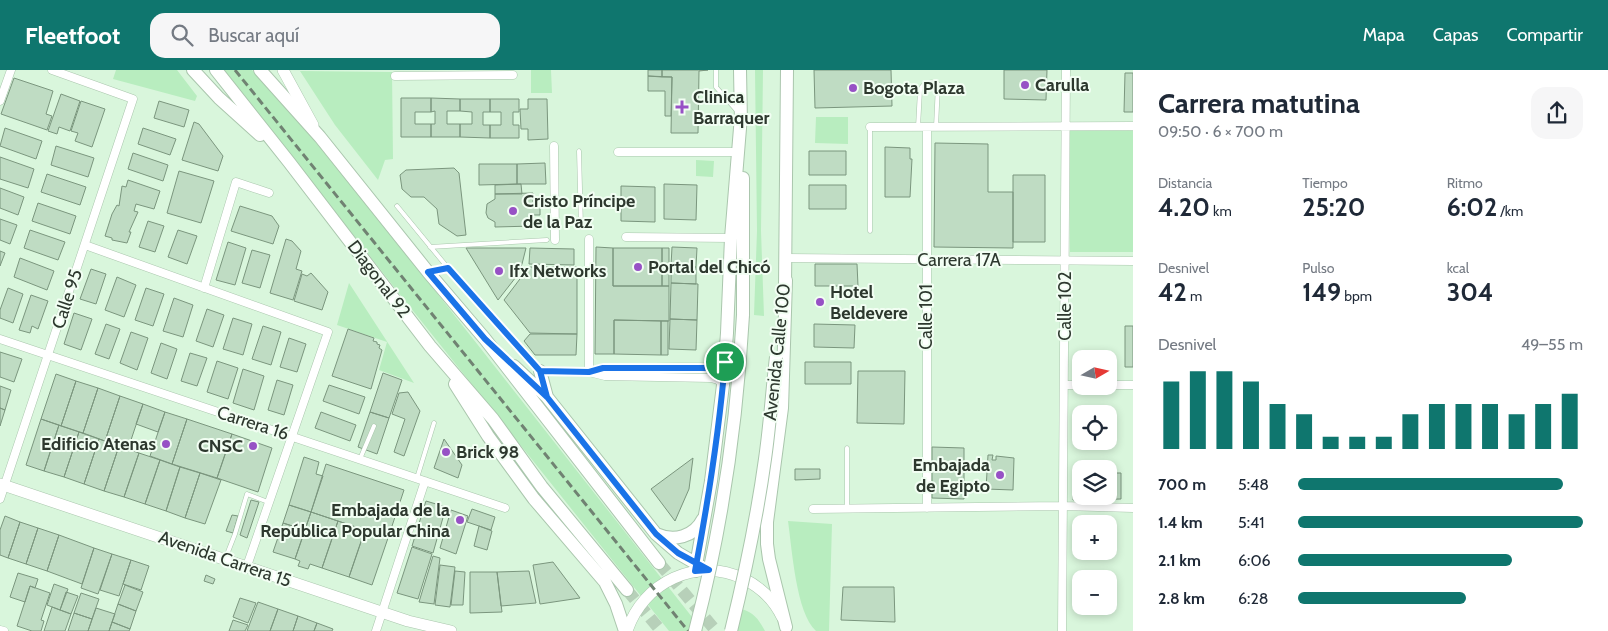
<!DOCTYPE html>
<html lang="es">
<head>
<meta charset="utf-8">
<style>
	body { margin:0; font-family:Cabin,sans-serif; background:#f6f6f7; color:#1f2937; height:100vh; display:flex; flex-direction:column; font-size:19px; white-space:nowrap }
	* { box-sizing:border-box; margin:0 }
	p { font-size:16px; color:#747a83 }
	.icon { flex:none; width:28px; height:28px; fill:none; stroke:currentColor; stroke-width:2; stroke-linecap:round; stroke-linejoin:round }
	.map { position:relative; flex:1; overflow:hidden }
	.details { display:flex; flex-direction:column; background:#fff; width:475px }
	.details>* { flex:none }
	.needle { width:32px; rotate:81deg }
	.fabs { position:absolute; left:1072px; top:280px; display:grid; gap:10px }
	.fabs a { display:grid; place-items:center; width:45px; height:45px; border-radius:10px; background:#fff; box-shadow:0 2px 8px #0003; font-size:25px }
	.pin { position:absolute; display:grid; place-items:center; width:42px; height:42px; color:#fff; margin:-21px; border:2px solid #fff; border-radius:50%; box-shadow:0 1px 5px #0007 }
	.round { display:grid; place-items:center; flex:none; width:52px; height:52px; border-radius:15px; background:#f6f6f7 }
	.head { display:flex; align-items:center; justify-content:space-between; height:85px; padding:0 25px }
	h1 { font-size:28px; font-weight:800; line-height:38px }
	.stats { display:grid; grid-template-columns:repeat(3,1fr); gap:8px; height:85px; padding:5px 25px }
	.stats div { display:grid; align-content:center }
	.stats b { font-size:25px; font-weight:800 }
	.stats small { font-size:14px; font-weight:400 }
	.stats p { font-size:14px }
	.chart { height:140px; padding:10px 25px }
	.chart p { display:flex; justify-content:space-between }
	.chart svg { width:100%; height:90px; margin-top:5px; stroke:#0f766e; stroke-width:6 }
	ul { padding:0 25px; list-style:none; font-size:16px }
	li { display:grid; grid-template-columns:80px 60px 1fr; align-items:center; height:38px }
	li i { height:12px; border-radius:6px; background:#0f766e }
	header { display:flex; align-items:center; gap:30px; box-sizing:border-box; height:70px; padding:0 25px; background:#0f766e; color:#fff }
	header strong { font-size:24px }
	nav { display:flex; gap:28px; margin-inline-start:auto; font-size:18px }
	.search { width:350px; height:45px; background:#f6f6f7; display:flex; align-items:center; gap:12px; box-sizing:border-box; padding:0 18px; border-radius:15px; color:#747a83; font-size:19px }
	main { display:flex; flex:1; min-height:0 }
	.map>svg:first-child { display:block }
	.green { fill:#b8edbf }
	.building { fill:#bfdcc3; stroke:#7b967e }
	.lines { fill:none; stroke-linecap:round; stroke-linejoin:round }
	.primary-tunnel { stroke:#b7d0b9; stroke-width:12; stroke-dasharray:12 6; stroke-linecap:butt }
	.lane-casing { stroke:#aac6ad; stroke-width:5 }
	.street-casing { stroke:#aac6ad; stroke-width:9 }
	.secondary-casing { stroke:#aac6ad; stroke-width:12 }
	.primary-casing { stroke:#aac6ad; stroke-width:14 }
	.lane { stroke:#fff; stroke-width:4 }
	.street { stroke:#fff; stroke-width:8 }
	.secondary { stroke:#fff; stroke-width:11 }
	.primary { stroke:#fff; stroke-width:12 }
	.rail { stroke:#708272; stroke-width:3; stroke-dasharray:8 4; stroke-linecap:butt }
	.primary-bridge-casing { stroke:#aac6ad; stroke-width:14; stroke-linecap:butt }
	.primary-bridge { stroke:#fff; stroke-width:12 }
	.route-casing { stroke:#fff; stroke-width:10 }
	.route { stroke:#1a73e8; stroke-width:6 }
	.poi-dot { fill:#9751c5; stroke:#f2fef3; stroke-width:2 }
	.labels { text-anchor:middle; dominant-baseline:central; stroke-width:4; stroke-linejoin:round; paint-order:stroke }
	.poi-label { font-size:18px; font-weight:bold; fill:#2d382e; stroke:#f2fef3; text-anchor:start }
	.street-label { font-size:18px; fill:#2d382e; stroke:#f2fef3 }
</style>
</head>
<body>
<header>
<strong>Fleetfoot</strong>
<div class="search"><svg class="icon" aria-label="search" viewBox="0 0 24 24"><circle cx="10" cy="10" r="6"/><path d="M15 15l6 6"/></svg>Buscar aquí</div>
<nav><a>Mapa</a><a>Capas</a><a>Compartir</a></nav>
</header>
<main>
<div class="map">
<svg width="1133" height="561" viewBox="0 0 1133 561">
	<rect width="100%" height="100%" fill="#d9f6dc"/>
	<path class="green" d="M116,0H177L197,26L195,31L113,9Z
		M224,0H252L303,57L355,119L703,561H669L398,222Z
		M531,0H551L552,23H531Z
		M755,0H763L761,161L764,246L754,245L757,161Z
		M300,1L392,2L393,89L385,90L378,110L335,55Z
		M816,47H848V74L815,73Z
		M1070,61H1133V182H1070Z
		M696,90L714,91L713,107L696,106Z
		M349,213L414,313L379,300L387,272L337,255Z
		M788,451L832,454L829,561H816C796,543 792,479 788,451Z
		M741,539C754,542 759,550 765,561H736Z"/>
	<path class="building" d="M648,0H662V7L648,6Z
		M662,0H708L699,1L698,63H671L672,7H662Z
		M814,0H891L892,36L815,38Z
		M1004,0H1047L1046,30L1004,29Z
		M1125,3H1133V42H1124Z
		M648,6L672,7L671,46H665V21H648Z
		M14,8L53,21L46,44L52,46L47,60L1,44Z
		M61,24L80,31L70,61L59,57L57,64L48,61Z
		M401,28H431V42H415V54H431V67H401Z
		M431,28L460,29V41H447V54H460V67H431V54H435V41L431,42Z
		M460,29H490V42H483V55H490V68L460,67V54H472V42L460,41Z
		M490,29H519V42H513V55H519V68H490V55H501V42H490Z
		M528,29H547L548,69L528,70V59H521L520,39H528Z
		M81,31L105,39L92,77L75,71L78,63L71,61Z
		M159,31L189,40L184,57L154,48Z
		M194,52L199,54L223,86L218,101L182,90Z
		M5,58L42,71L36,89L0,76Z
		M143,58L176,69L170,85L138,74Z
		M935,73L988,74V122H1013V178L934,177Z
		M56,76L94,88L88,107L51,95Z
		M885,77L910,78V89H912L910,127H885Z
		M809,81H846V105H809Z
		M133,83L168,95L163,111L128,99Z
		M0,87L34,99L28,118L0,109Z
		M545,93L546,114H517V94Z
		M479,94H517V114L479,115Z
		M454,98L459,103L466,165L457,166L439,154L437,139L424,127H411L402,119L400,105L406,100Z
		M179,101L214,111L201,153L167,143Z
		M47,104L86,117L80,135L41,122Z
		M1013,105H1045V172H1013Z
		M128,110L160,121L154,139L136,134L134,141L138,142L129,162H131L127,173L112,170V168L105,166L112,144L117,135L119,136L122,116L126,117Z
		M521,114L522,124H495V115Z
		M664,114L697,115L696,150L664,149Z
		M809,115H846V139H809Z
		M621,116L655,117V152L621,151Z
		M0,118L24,127L18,145L0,138Z
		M533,123V135H540V145H533L534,156L495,157V152L488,148L486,143L487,134L495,129V124Z
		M38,133L76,146L70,164L32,151Z
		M240,136L272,146L279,156L273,174L231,161Z
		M0,149L17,155L10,174L0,170Z
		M148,151L164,156L155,182L139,177Z
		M30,160L65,172L58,190L24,178Z
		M178,160L197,166L187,194L168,187Z
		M286,169L292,171L301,181L296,199L302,201L293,230L270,223Z
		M228,172L246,178L235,215L216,210Z
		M596,177L613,178V216H669V251L614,250V284H595Z
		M672,177L697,178L696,197L671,196Z
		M466,178H526L522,194L516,207L498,230Z
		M530,178L574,179V195L529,194Z
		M613,178H662V216H613Z
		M662,178H669V216H662Z
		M252,180L270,185L260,218L242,213Z
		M0,181L5,183L0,196Z
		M20,188L54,201L47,220L14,207Z
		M815,194H857L858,216H815Z
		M671,196L696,197V214L671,213Z
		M529,197H577V264L530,263L504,230Z
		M91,199L106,204L96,234L80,229Z
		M311,203L328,222L322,240L294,231L302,204L307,206Z
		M117,207L136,215L124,247L105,240Z
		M671,213L698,214L697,250L670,249Z
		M8,218L23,224L13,253L0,248V240Z
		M146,218L164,224L153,256L135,250Z
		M31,225L48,231L38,259L32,256L30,263L19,260Z
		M174,228L193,235L183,267L163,261Z
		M207,239L224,245L213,277L196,271Z
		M74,243L92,249L81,280L64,274Z
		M233,248L252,254L243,285L223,279Z
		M670,249L697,250L696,280L669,279Z
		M614,250L661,251V285L614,284Z
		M661,251H668V285H661Z
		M106,254L120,259L109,289L95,284Z
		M814,254L855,255L854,278L814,277Z
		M263,256L281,262L271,295L252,289Z
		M1125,256H1133V297H1125Z
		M348,259L374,268L373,271L377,272V274L380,275L379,278L382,280L371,319L332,306Z
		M131,262L148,268L137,300L120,293Z
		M530,264H577L576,285H535L524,271Z
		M289,268L306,274L297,302L280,297Z
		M161,273L177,279L167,309L151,303Z
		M0,282L22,289L14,312L0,307Z
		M190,283L207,288L197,316L181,311Z
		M217,291L238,298L228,329L207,322Z
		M805,292H851V314H805Z
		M243,299L264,306L254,340L233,333Z
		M858,301H905L904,354L857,353Z
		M383,303L402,310L389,348L370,342Z
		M56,304L76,311L61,356L41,349Z
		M277,310L293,315L284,345L268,340Z
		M76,311L98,318L83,363L61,356Z
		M329,315L365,327L359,344L323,331Z
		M0,316L11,320L5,340L0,338Z
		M98,318L120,326L105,371L83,363Z
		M408,322L420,341L404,386L394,382L405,349L392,344L399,323Z
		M120,326L143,334L128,379L105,371Z
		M143,334L165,342L158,362L136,354Z
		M0,338L5,340L0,356Z
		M165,342L187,349L172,394L150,386Z
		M321,342L356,355L350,371L315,358Z
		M370,342L389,348L377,384L358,377Z
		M41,349L59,355L44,401L26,395Z
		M187,349L232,364L217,408L172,394Z
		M59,355L79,362L64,407L44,401Z
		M79,362L99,369L84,414L64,407Z
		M232,364L272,378L258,422L217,408Z
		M99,369L119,376L104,421L84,414Z
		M444,369L462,395L458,408L434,398Z
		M119,376L139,383L124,427L104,421Z
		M932,377L964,378V429L932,428Z
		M139,383L160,390L145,434L124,427Z
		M988,385H993L992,390H996V386L1014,388L1013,420L986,419Z
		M304,387L319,392L316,404L323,406L311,442L289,435Z
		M693,388L689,419L675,451L651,419Z
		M160,390L180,397L166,441L145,434Z
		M326,394L404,420L388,468L311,442Z
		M180,397L200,403L185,448L166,441Z
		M795,399H820V409L795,410Z
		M200,403L221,410L205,454L185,448Z
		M1073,403H1081V426H1109V403H1121V429L1073,430Z
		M251,430L259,432L247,468L240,465Z
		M426,431L446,437L433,483L412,476Z
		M289,435L311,442L305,460L283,453Z
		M472,439L495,447L491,460L467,452Z
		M451,440L468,446L456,484L440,478Z
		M311,442L338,451L322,498L310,494L308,499L298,496L300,491L295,489Z
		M232,445L238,446L233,463L226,461Z
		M5,446L20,452L8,488L0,485V460Z
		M338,451L365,460L349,507L322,498Z
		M20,452L38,458L26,494L8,488Z
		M283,453L305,460L295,489L273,482Z
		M479,456L492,461L487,480L474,476Z
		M38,458L59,465L47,501L26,494Z
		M365,460L388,468L372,515L349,507Z
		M59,465L94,478L82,514L47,501Z
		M412,477L432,484L418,529L397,523Z
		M94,478L112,484L98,524L81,518Z
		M112,484L131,490L119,526L100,520Z
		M433,486L440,488L434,534L419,532Z
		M131,490L149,496L141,520L123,514Z
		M553,492L580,528L540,534L533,495Z
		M440,495L455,497L450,537L435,535Z
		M455,501L465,502L463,535H451Z
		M529,501L536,533L501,536L497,502Z
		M470,502H497L502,542L470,543Z
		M18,503L38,509L35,518L30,516L25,532L10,527Z
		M206,505L215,509L213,514L204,511Z
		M54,514L68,519L60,540L47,535Z
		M125,515L143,522L136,541L118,534Z
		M30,516L50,523L41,550L44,551L41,561H32L17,556Z
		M843,517H894L895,552L841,550Z
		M66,522L78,526L71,544L60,540Z
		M81,523L99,529L92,549L74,543Z
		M240,528L256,533L248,553L233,547Z
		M258,532L278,539L270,561H247Z
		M118,534L136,541L130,559L112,552Z
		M52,537L71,544L65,561H44Z
		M96,538L115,544L109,561H88Z
		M278,539L298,546L293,561H270Z
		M74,543L92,549L88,561H68Z
		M298,546L317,553L314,561H293Z
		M233,550L248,555L245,561H229Z
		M112,552L130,559L129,561H109Z
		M317,553L333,559L332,561H314Z"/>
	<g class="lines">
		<path class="primary-tunnel" d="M659,493L716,561
			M627,520L661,561"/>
		<defs>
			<path id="lane" d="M716,0V17L738,42
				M918,57L920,20C923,13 931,10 938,14L936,57
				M579,81L581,157
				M397,136L448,198
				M870,161V57
				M430,177L547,170
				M847,378V439
				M360,389L374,356
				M417,408L434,353
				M226,487L235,464L247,424L268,432"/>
			<path id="street" d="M395,6L513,5
				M0,31L11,0
				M870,57L1133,56
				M927,57V438
				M554,76L555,170
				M618,82H738
				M626,167L731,168
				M85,175L328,262L247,496
				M786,188L1133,191
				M428,202L448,198L540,301L589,302L603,298L705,297L725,291
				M204,218L236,112L269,123
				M0,269L505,438
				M589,302L605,306L711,308L718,310L723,315
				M589,302V169
				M1064,315H1081
				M1109,315H1133
				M0,429L133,29L52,0
				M813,439L1063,436L1133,438
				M0,560L4,561
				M376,561L425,411
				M1062,561L1066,0"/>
			<path id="secondary" d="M283,0L313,55
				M0,414L408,551L451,561
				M627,561C643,512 697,486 744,509C760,517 774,530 782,547"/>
			<path id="primary" d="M193,0L219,28L260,65
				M216,0L289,92L430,276L493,349L542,417L627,520
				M260,0L320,67L428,202L485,269L659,493
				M740,0L741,53
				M786,210L782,338L767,452V474L769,489L786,557
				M785,217L787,0
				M743,245V108
				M514,296L547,327L656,464L678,483L702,497
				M540,301L547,327
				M455,314L488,366L534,429L605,512L616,534L625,561
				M656,464C674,472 694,467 703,449
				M695,501L711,411L723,315L727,263L731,168L741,46"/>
		</defs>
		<use href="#lane" class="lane-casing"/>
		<use href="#street" class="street-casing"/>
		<use href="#secondary" class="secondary-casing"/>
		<use href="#primary" class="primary-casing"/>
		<use href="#lane" class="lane"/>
		<use href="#street" class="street"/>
		<use href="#secondary" class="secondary"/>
		<use href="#primary" class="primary"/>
		<path class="rail" d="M235,0L688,561"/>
		<defs>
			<path id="primary-bridge" d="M695,561C722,458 737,352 743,245
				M731,561C745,504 757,447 765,389C770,355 772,321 776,287"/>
		</defs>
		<use href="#primary-bridge" class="primary-bridge-casing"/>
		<use href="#primary-bridge" class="primary-bridge"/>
	</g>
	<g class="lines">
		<defs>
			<path id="route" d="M725,292L705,298H603L589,302L540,301L547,327L485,269L428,202L448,198L532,292L540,301L547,327L656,464L678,483L709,500L695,501C708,432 719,362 725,292"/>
		</defs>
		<use href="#route" class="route-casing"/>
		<use href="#route" class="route"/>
	</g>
	<g class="poi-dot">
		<circle cx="1025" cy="15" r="5"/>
		<circle cx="853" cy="18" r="5"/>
		<path d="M679.5 29.5h5v5h5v5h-5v5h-5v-5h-5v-5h5z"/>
		<circle cx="513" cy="141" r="5"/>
		<circle cx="638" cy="197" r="5"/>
		<circle cx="499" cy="201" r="5"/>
		<circle cx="820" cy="232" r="5"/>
		<circle cx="166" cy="374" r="5"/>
		<circle cx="253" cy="376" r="5"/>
		<circle cx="446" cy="382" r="5"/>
		<circle cx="1000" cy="405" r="5"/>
		<circle cx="460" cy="450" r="5"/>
	</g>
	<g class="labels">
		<g class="poi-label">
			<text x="1035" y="15">Carulla</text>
			<text x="863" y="18">Bogota Plaza</text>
			<text x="693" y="27">Clinica<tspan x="693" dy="21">Barraquer</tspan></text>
			<text x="523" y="131">Cristo Príncipe<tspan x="523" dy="21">de la Paz</tspan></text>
			<text x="648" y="197">Portal del Chicó</text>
			<text x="509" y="201">Ifx Networks</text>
			<text x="830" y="222">Hotel<tspan x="830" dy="21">Beldevere</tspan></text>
			<text x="156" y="374" text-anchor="end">Edificio Atenas</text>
			<text x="243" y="376" text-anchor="end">CNSC</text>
			<text x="456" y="382">Brick 98</text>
			<text x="990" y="395" text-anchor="end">Embajada<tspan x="990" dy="21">de Egipto</tspan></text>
			<text x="450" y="440" text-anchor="end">Embajada de la<tspan x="450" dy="21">República Popular China</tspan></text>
		</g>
		<g class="street-label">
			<text x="959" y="190">Carrera 17A</text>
			<text transform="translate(379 209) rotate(53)">Diagonal 92</text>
			<text transform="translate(67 229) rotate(-72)">Calle 95</text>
			<text transform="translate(1065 236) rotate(-90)">Calle 102</text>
			<text transform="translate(926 247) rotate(-90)">Calle 101</text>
			<text transform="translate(777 282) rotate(-84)">Avenida Calle 100</text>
			<text transform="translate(253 353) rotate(18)">Carrera 16</text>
			<text transform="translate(225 489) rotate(19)">Avenida Carrera 15</text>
		</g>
	</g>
</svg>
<div class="fabs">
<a><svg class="needle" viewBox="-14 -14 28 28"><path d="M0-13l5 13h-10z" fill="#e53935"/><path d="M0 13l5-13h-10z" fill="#747a83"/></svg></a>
<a><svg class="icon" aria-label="locate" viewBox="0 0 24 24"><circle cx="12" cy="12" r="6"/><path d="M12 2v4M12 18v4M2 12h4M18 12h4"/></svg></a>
<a><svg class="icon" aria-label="layers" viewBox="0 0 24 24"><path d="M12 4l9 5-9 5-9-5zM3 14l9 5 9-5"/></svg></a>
<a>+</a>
<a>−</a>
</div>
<div class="pin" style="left:725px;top:292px;background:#1e9e55"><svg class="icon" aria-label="arrive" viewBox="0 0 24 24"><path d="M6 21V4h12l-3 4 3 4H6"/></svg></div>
</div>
<section class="details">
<div class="head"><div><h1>Carrera matutina</h1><p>09:50 · 6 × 700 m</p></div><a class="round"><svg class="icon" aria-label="share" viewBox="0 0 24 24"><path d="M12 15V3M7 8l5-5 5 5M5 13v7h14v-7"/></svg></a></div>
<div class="stats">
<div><p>Distancia</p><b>4.20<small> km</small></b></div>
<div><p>Tiempo</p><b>25:20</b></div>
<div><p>Ritmo</p><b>6:02<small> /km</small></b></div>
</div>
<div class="stats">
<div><p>Desnivel</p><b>42<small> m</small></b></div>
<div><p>Pulso</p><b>149<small> bpm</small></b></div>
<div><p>kcal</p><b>304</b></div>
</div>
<div class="chart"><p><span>Desnivel</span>49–55 m</p>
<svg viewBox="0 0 160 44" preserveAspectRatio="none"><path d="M5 44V11M15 44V6M25 44V6M35 44V11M45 44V22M55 44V27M65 44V38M75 44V38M85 44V38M95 44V27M105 44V22M115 44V22M125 44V22M135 44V27M145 44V22M155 44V17"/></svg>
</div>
<ul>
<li><b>700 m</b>5:48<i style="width:93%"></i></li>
<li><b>1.4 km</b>5:41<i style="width:100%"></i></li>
<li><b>2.1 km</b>6:06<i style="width:75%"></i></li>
<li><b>2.8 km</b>6:28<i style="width:59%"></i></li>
</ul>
</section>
</main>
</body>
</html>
